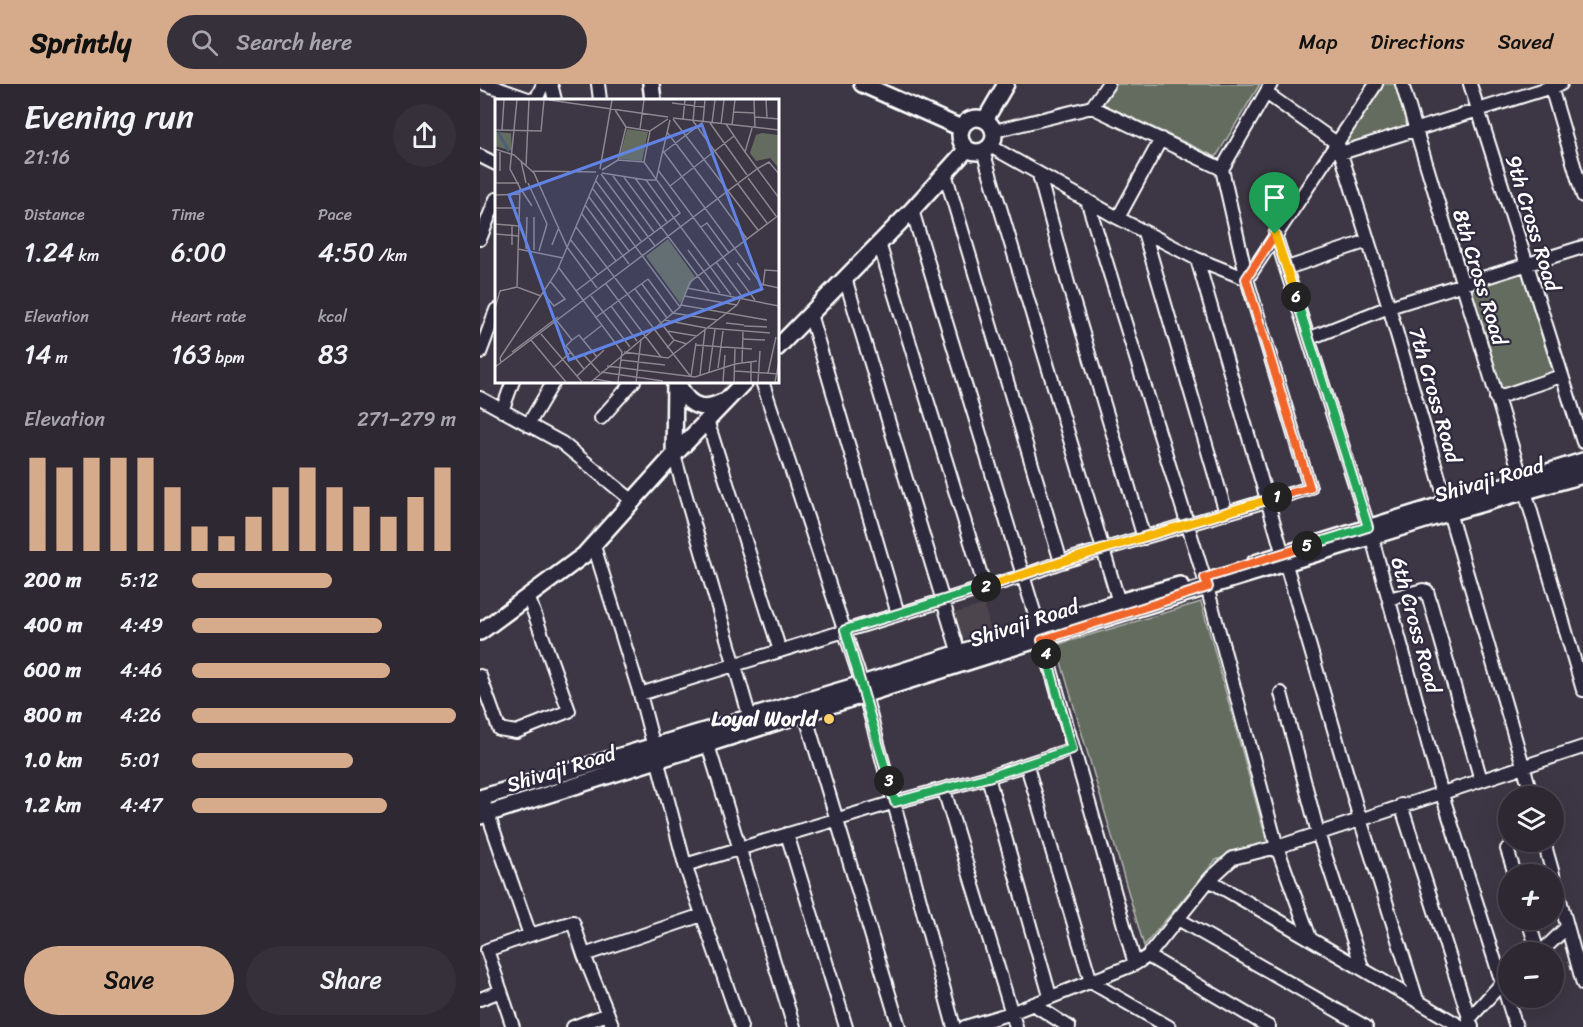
<!DOCTYPE html>
<html lang="en">
<head>
<meta charset="utf-8">
<style>
	body { margin:0; font-family:Sriracha,sans-serif; background:#36303b; color:#f1f3f6; height:100vh; display:flex; flex-direction:column; font-size:22px; white-space:nowrap }
	* { box-sizing:border-box; margin:0 }
	p { font-size:20px; color:#a7a6ac }
	.icon { flex:none; width:33px; height:33px; fill:none; stroke:currentColor; stroke-width:2; stroke-linecap:round; stroke-linejoin:round }
	.map { position:relative; flex:1; overflow:hidden }
	.panel { display:flex; flex-direction:column; background:#2e2833; width:480px }
	.panel>* { flex:none }
	.fabs { position:absolute; left:1018px; top:702px; display:grid; gap:12px }
	.fabs a { display:grid; place-items:center; width:66px; height:66px; border-radius:50%; background:#2e2833; box-shadow:0 6px 24px #0002,0 0 0 2px #49444e; font-size:30px }
	.pin { position:absolute; display:grid; place-items:center; width:51px; height:51px; color:#fff; margin:-62px -26px; border-radius:50% 50% 50% 0; rotate:-45deg; box-shadow:0 0 6px #0007 }
	.pin .icon { rotate:45deg }
	.km { position:absolute; width:30px; height:30px; margin:-15px; border-radius:50%; background:#222; color:#fff; font-size:16px; line-height:30px; text-align:center }
	.round { display:grid; place-items:center; flex:none; width:63px; height:63px; border-radius:32px; background:#36303b }
	.headline { display:flex; align-items:center; justify-content:space-between; height:102px; padding:0 24px }
	h1 { font-size:33px; font-weight:600; line-height:45px }
	.figures { display:grid; grid-template-columns:repeat(3,1fr); gap:9px; height:102px; padding:6px 24px }
	.figures div { display:grid; align-content:center }
	.figures b { font-size:26px; font-weight:600 }
	.figures small { font-size:16px; font-weight:400 }
	.figures p { font-size:16px }
	.chart { height:168px; padding:12px 24px }
	.chart p { display:flex; justify-content:space-between }
	.chart svg { width:100%; height:108px; margin-top:6px; stroke:#d6ab8b; stroke-width:6 }
	.cta { display:flex; gap:12px; margin-top:auto; padding:12px 24px }
	.cta a { flex:1; height:69px; border-radius:36px; background:#d6ab8b; color:#111; font-size:24px; font-weight:600; line-height:69px; text-align:center }
	.cta a+a { background:#36303b; color:#f1f3f6 }
	ul { padding:0 24px; list-style:none; font-size:20px }
	li { display:grid; grid-template-columns:96px 72px 1fr; align-items:center; height:45px }
	li i { height:15px; border-radius:8px; background:#d6ab8b }
	header { display:flex; align-items:center; gap:36px; box-sizing:border-box; height:84px; padding:0 30px; background:#d6ab8b; color:#111 }
	header strong { font-size:28px }
	nav { display:flex; gap:33px; margin-inline-start:auto; font-size:21px }
	.search { width:420px; height:54px; background:#36303b; display:flex; align-items:center; gap:15px; box-sizing:border-box; padding:0 21px; border-radius:33px; color:#a7a6ac; font-size:22px }
	main { display:flex; flex:1; min-height:0 }
	.map>svg:first-child { display:block }
	.built { fill:#4d444d }
	.green { fill:#646c5f; stroke:#b2b6af; stroke-width:1.5 }
	.lines { fill:none; stroke-linecap:round; stroke-linejoin:round }
	.minor-casing { stroke:#fff; stroke-width:16 }
	.tertiary-casing { stroke:#fff; stroke-width:20 }
	.minor { stroke:#2f2a3d; stroke-width:12 }
	.tertiary { stroke:#2f2a3d; stroke-width:15 }
	.split-1-casing { stroke:#fff; stroke-width:12 }
	.split-2-casing { stroke:#fff; stroke-width:12 }
	.split-3-casing { stroke:#fff; stroke-width:12 }
	.split-4-casing { stroke:#fff; stroke-width:12 }
	.split-5-casing { stroke:#fff; stroke-width:12 }
	.split-6-casing { stroke:#fff; stroke-width:12 }
	.split-7-casing { stroke:#fff; stroke-width:12 }
	.split-1 { stroke:#f0652b; stroke-width:8 }
	.split-2 { stroke:#f5b400; stroke-width:8 }
	.split-3 { stroke:#22a559; stroke-width:8 }
	.split-4 { stroke:#22a559; stroke-width:8 }
	.split-5 { stroke:#f0652b; stroke-width:8 }
	.split-6 { stroke:#22a559; stroke-width:8 }
	.split-7 { stroke:#f5b400; stroke-width:8 }
	.poi-dot { fill:#ffd166; stroke:#2f2a3d; stroke-width:2 }
	.labels { text-anchor:middle; dominant-baseline:central; stroke-width:4.5; stroke-linejoin:round; paint-order:stroke }
	.street-label { font-size:21px; fill:#fff; stroke:#2f2a3d }
	.poi-label { font-size:21px; font-weight:bold; fill:#fff; stroke:#2f2a3d; text-anchor:end }
	.inset-river { fill:none; stroke:#4c6077; stroke-width:3 }
	.inset-road { fill:none; stroke:#8b868f; stroke-width:1.5 }
	.view { fill:#6183e4; fill-opacity:0.15; stroke:#6183e4; stroke-width:3 }
	.inset-edge { fill:none; stroke:#fff; stroke-width:3 }
</style>
</head>
<body>
<header>
<strong>Sprintly</strong>
<div class="search"><svg class="icon" aria-label="search" viewBox="0 0 24 24"><circle cx="10" cy="10" r="6"/><path d="M15 15l6 6"/></svg>Search here</div>
<nav><a>Map</a><a>Directions</a><a>Saved</a></nav>
</header>
<main>
<section class="panel">
<div class="headline"><div><h1>Evening run</h1><p>21:16</p></div><a class="round"><svg class="icon" aria-label="share" viewBox="0 0 24 24"><path d="M12 15V3M7 8l5-5 5 5M5 13v7h14v-7"/></svg></a></div>
<div class="figures">
<div><p>Distance</p><b>1.24<small> km</small></b></div>
<div><p>Time</p><b>6:00</b></div>
<div><p>Pace</p><b>4:50<small> /km</small></b></div>
</div>
<div class="figures">
<div><p>Elevation</p><b>14<small> m</small></b></div>
<div><p>Heart rate</p><b>163<small> bpm</small></b></div>
<div><p>kcal</p><b>83</b></div>
</div>
<div class="chart"><p><span>Elevation</span>271–279 m</p>
<svg viewBox="0 0 160 44" preserveAspectRatio="none"><path d="M5 44V6M15 44V10M25 44V6M35 44V6M45 44V6M55 44V18M65 44V34M75 44V38M85 44V30M95 44V18M105 44V10M115 44V18M125 44V26M135 44V30M145 44V22M155 44V10"/></svg>
</div>
<ul>
<li><b>200 m</b>5:12<i style="width:53%"></i></li>
<li><b>400 m</b>4:49<i style="width:72%"></i></li>
<li><b>600 m</b>4:46<i style="width:75%"></i></li>
<li><b>800 m</b>4:26<i style="width:100%"></i></li>
<li><b>1.0 km</b>5:01<i style="width:61%"></i></li>
<li><b>1.2 km</b>4:47<i style="width:74%"></i></li>
</ul>
<div class="cta"><a>Save</a><a>Share</a></div>
</section>
<div class="map">
<svg width="1103" height="943" viewBox="0 0 1103 943">
	<rect width="100%" height="100%" fill="#3d3644"/>
	<filter id="ink" filterUnits="userSpaceOnUse"><feTurbulence type="fractalNoise" baseFrequency=".0167" numOctaves="2"/><feDisplacementMap in="SourceGraphic" scale="12" xChannelSelector="R" yChannelSelector="G"/><feConvolveMatrix kernelMatrix="1 2 1 2 8 2 1 2 1" color-interpolation-filters="sRGB"/></filter>
	<g filter="url(#ink)">
		<path class="built" d="M504,521L511,546L482,555L474,529Z"/>
		<path class="green" d="M637,0H780L736,73L623,20Z
			M902,0H915L928,44L863,63Z
			M1042,189L1073,288L1020,306L990,206Z
			M721,518L787,758L736,776L664,862L576,561Z"/>
		<g class="lines">
			<defs>
				<path id="minor" d="M5,0L51,16
					M71,0L75,16
					M118,0L120,16
					M922,0L1042,396
					M990,0L1103,358
					M1070,0L1103,112
					M786,9L858,60
					M56,16L63,0
					M612,23L628,0
					M514,47L612,23L742,85L791,0
					M858,60L909,223L1052,712
					M510,62L638,134L717,175L880,735L937,916
					M503,67L641,525
					M861,69L1081,0
					M0,72L16,80
					M465,89L581,478
					M559,91L589,203L664,454
					M607,116L727,503L797,763L830,854
					M432,126L559,544L655,880
					M638,134L681,55
					M664,148L746,429
					M795,150L892,454L961,707L1036,943
					M0,155L16,115
					M399,159L505,504
					M717,175L767,195L896,0
					M807,184L888,157
					M365,194L479,570
					M330,230L418,530
					M830,254L909,223L1103,163
					M0,269L16,226
					M282,297L382,600L474,943
					M0,314L82,359L154,418
					M1016,314L1081,292
					M22,327L33,297
					M121,334L154,297
					M227,336L300,567
					M48,341L74,297
					M194,371L270,634
					M1045,407L1103,606
					M114,462L160,610L205,781L261,943
					M909,515L943,506L947,507L1001,696
					M0,592L19,645L36,648L89,627L48,512
					M801,609L838,749L882,883
					M160,610L543,492L581,478L830,404L767,195L742,85
					M325,630L419,943
					M228,661L314,943
					M547,682L611,898L689,943
					M508,693L570,912
					M464,706L536,943
					M2,713L50,851L93,838L104,871L222,831
					M921,721L992,943
					M307,750L366,943
					M1064,758L1073,790
					M1027,765L1035,790
					M205,781L415,718L508,693L592,665
					M1074,794L1103,900
					M729,796L982,943
					M698,835L886,943
					M1048,836L1058,868
					M1061,868L1087,843
					M104,871L133,943
					M668,872L789,943
					M0,915L21,907
					M553,920L589,943
					M989,935L1022,899
					M33,943L7,866L50,851
					M93,943L128,930
					M485,943L531,929L655,880L668,872L729,796L753,774L797,763L1103,663"/>
				<path id="tertiary" d="M171,0L173,16
					M382,0L481,44
					M480 51a17 17 0 1 1 34 0a17 17 0 1 1-34 0Z
					M505,36L526,0
					M297,264L432,126L487,65
					M197,297C206,320 219,329 242,318
					M194,371L195,297
					M775,479L1103,377
					M0,548L104,471L194,371L265,297
					M0,714L382,600L639,518L700,501
					M0,732L642,529L968,429L1103,391"/>
			</defs>
			<use href="#minor" class="minor-casing"/>
			<use href="#tertiary" class="tertiary-casing"/>
			<use href="#minor" class="minor"/>
			<use href="#tertiary" class="tertiary"/>
		</g>
	</g>
	<g class="lines" filter="url(#ink)">
		<defs>
			<path id="split-1" d="M795,150L766,195L830,404L797,413"/>
			<path id="split-2" d="M506,503L581,478L797,413"/>
			<path id="split-3" d="M409,697L365,546L506,503"/>
			<path id="split-4" d="M409,697L415,718L508,693L592,665L566,570"/>
			<path id="split-5" d="M566,570L562,556L728,503L725,494L827,462"/>
			<path id="split-6" d="M816,213L888,443L827,462"/>
			<path id="split-7" d="M795,150L816,213"/>
		</defs>
		<use href="#split-1" class="split-1-casing"/>
		<use href="#split-2" class="split-2-casing"/>
		<use href="#split-3" class="split-3-casing"/>
		<use href="#split-4" class="split-4-casing"/>
		<use href="#split-5" class="split-5-casing"/>
		<use href="#split-6" class="split-6-casing"/>
		<use href="#split-7" class="split-7-casing"/>
		<use href="#split-1" class="split-1"/>
		<use href="#split-2" class="split-2"/>
		<use href="#split-3" class="split-3"/>
		<use href="#split-4" class="split-4"/>
		<use href="#split-5" class="split-5"/>
		<use href="#split-6" class="split-6"/>
		<use href="#split-7" class="split-7"/>
	</g>
	<circle class="poi-dot" cx="349" cy="635" r="6"/>
	<g class="labels">
		<g class="street-label">
			<text transform="translate(1053 139) rotate(73)">9th Cross Road</text>
			<text transform="translate(1000 193) rotate(73)">8th Cross Road</text>
			<text transform="translate(955 311) rotate(74)">7th Cross Road</text>
			<text transform="translate(1009 396) rotate(-16)">Shivaji Road</text>
			<text transform="translate(544 539) rotate(-18)">Shivaji Road</text>
			<text transform="translate(936 541) rotate(75)">6th Cross Road</text>
			<text transform="translate(81 685) rotate(-17)">Shivaji Road</text>
		</g>
		<g class="poi-label">
			<text x="337" y="635">Loyal World</text>
		</g>
	</g>
	<g transform="translate(15 15)">
		<rect width="284" height="284" fill="#3d3644"/>
		<path d="M132,30L153,33L147,62L124,60ZM0,33L16,34L17,52L0,47ZM267,34L283,36V68L275,59L261,62L255,54L261,36ZM173,140L200,178L185,204L151,157Z" fill="#646c5f"/>
		<path class="inset-river" d="M3,33L14,52"/>
		<path class="inset-road" d="M54,1L173,18M200,1L198,22L242,83M259,1L260,28M271,1L272,19M177,4L209,8M120,11L131,28L123,61M238,13L260,14M260,18L284,20M178,19L284,31M178,20L263,131M188,20L190,1M215,24L252,76M217,24L220,1M226,25L229,1M231,25L250,53M237,26L240,1M131,28L155,32M257,29L250,53L284,99M145,30L149,1M0,31L46,32L49,1M7,31L9,1M172,33L222,99M0,50L19,56L39,74L72,148L102,189M168,52L266,185L284,189M169,53L208,23L210,1M26,62L31,84M31,67L34,1M105,70L117,1M107,71L123,61L149,63L155,32L173,20M163,71L260,201M5,72V51M37,72L101,73M107,74L151,81L236,196M106,75L160,147M118,77L159,133M128,77L214,192M140,79L172,123M253,79L281,117M151,81H161L175,21M101,82L146,142M0,84H24M33,84L52,125M243,85L272,124M175,87L239,37M25,89L37,107M98,90L185,208M0,96L25,95M94,98L134,152M223,100L252,140M90,106L134,165M0,109H25M87,115L121,162M0,125L24,127M81,128L196,278M206,128L212,124L234,154M1,135L23,137M75,140L103,176M17,146V127M57,146L64,128M23,150L68,159M31,150L32,118M39,151V118M193,151L225,194M44,152L52,125M221,163L248,199M242,164L255,181M64,169L127,253L123,283M153,180L178,214L222,221M111,185L166,258M147,185L172,219M268,187L270,171L284,172M22,188L25,89L15,70L22,1M192,189L284,207M140,190L179,241M81,192L185,114L149,63M48,194L59,207L70,200L55,182M96,197L135,248M189,197L242,206M186,206L272,221M116,207L142,242M0,209L5,192L22,188L46,197M100,219L153,180M169,221L211,229M62,222L77,241L84,236L88,241L106,227M231,224L249,226M249,227L272,228M213,229L275,234M172,232L202,237M46,235L87,283M247,240L270,241M36,241L71,283M77,241L71,247L89,270M88,241L102,258M201,246L257,250M172,249L179,241L192,245M17,253L63,218M129,253L173,259L242,206L246,198M89,256L105,274M126,261L170,266M6,264L5,259L62,172L103,76M247,264L248,233M112,267L200,278L240,265L262,262M0,268L262,70L274,63L284,75M59,268L76,253M223,269L228,232M240,272L284,275M106,273L168,282M214,273L220,230M273,274L281,238M205,276L210,231M82,277L109,251M196,277L201,244M99,280L117,283M96,283L185,208L195,183L284,116M141,283L146,240M228,283L230,256M239,283L240,250M256,283V263M263,283L265,252M280,283L284,262"/>
		<path class="view" d="M207,26L267,190L74,261L14,96Z"/>
		<rect width="284" height="284" class="inset-edge"/>
	</g>
</svg>
<div class="fabs">
<a><svg class="icon" aria-label="layers" viewBox="0 0 24 24"><path d="M12 4l9 5-9 5-9-5zM3 14l9 5 9-5"/></svg></a>
<a>+</a>
<a>−</a>
</div>
<div class="pin" style="left:795px;top:150px;background:#1e9e55"><svg class="icon" aria-label="arrive" viewBox="0 0 24 24"><path d="M6 21V4h12l-3 4 3 4H6"/></svg></div>
<b class="km" style="left:797px;top:413px">1</b>
<b class="km" style="left:506px;top:503px">2</b>
<b class="km" style="left:409px;top:697px">3</b>
<b class="km" style="left:566px;top:570px">4</b>
<b class="km" style="left:827px;top:462px">5</b>
<b class="km" style="left:816px;top:213px">6</b>
</div>
</main>
</body>
</html>
